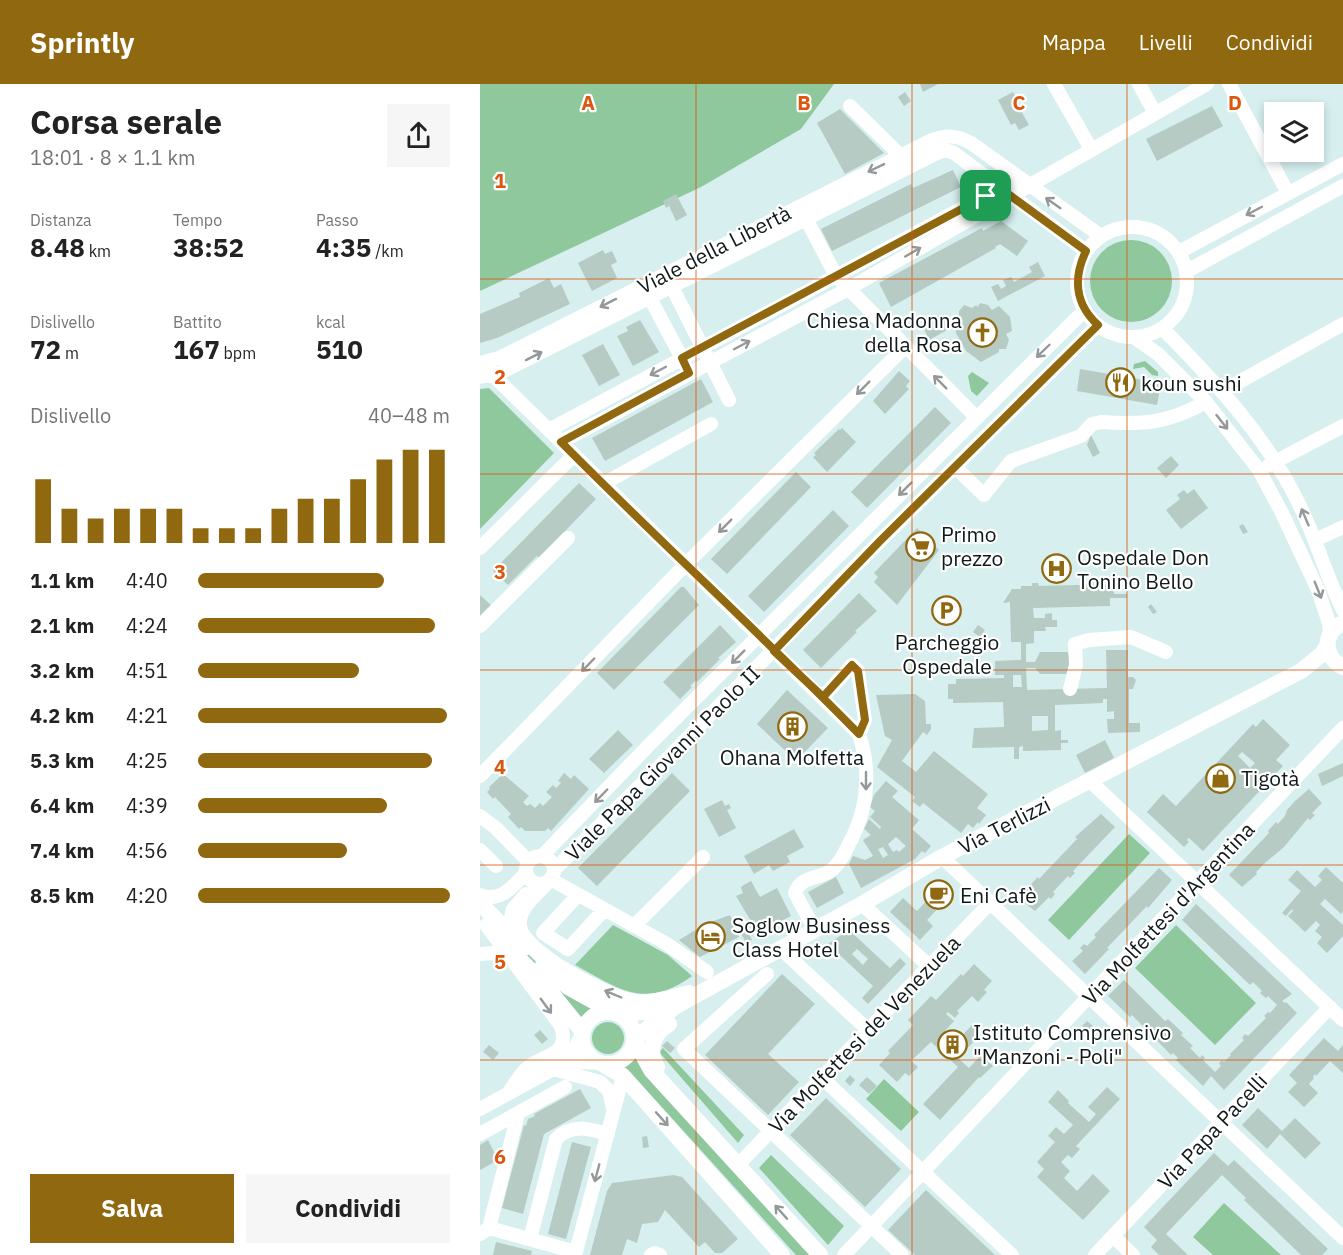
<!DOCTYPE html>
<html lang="it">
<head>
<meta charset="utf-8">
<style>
	body { margin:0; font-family:"IBM Plex Sans",sans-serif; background:#f6f6f6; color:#222; height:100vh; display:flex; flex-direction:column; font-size:22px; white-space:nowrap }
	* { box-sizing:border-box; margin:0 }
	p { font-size:20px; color:#767676 }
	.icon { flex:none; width:33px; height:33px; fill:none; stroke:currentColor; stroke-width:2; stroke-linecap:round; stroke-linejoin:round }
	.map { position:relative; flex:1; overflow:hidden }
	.details { display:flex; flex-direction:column; background:#fff; width:480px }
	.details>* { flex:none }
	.buttons { position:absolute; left:784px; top:18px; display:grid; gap:12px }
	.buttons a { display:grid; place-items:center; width:60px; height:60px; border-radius:0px; background:#fff; box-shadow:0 3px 9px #0003; font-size:30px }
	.pin { position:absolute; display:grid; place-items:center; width:51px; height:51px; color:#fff; margin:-26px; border-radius:12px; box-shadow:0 3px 9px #0006 }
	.round { display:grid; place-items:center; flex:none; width:63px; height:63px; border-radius:0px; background:#f6f6f6 }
	.head { display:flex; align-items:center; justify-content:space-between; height:102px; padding:0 30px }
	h1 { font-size:33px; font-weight:700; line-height:45px }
	.stats { display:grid; grid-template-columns:repeat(3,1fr); gap:9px; height:102px; padding:6px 30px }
	.stats div { display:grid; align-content:center }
	.stats b { font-size:26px; font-weight:700 }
	.stats small { font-size:16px; font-weight:400 }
	.stats p { font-size:16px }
	.chart { height:168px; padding:12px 30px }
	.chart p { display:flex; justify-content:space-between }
	.chart svg { width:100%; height:108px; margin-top:6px; stroke:#90680f; stroke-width:6 }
	.cta { display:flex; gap:12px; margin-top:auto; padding:12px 30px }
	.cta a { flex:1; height:69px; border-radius:0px; background:#90680f; color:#fff; font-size:24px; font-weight:700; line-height:69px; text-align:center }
	.cta a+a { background:#f6f6f6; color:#222 }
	ul { padding:0 30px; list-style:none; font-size:20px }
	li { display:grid; grid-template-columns:96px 72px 1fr; align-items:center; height:45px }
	li i { height:15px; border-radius:8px; background:#90680f }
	header { display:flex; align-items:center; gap:36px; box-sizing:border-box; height:84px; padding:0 30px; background:#90680f; color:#fff }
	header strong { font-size:28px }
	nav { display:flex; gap:33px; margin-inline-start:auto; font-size:21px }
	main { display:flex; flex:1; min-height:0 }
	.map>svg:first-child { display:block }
	.green { fill:#8fc89d }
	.building { fill:#b5cbc4; fill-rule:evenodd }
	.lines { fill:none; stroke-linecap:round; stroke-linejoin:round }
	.minor { stroke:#fff; stroke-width:14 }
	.major { stroke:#fff; stroke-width:16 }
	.oneway { stroke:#939898 }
	.route-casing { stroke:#fff; stroke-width:12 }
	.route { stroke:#90680f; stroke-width:8 }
	.grid { fill:none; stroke:#dd560d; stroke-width:1.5; stroke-opacity:0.55 }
	.labels { text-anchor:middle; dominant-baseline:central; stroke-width:4.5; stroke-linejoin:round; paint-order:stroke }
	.street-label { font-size:21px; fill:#101919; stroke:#fff }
	.poi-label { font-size:21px; fill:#101919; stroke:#fff; text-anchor:start }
	.grid-label { font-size:20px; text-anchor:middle; font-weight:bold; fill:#dd560d; stroke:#fff; stroke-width:4.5; stroke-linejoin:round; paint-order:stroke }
</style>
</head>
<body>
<header>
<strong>Sprintly</strong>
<nav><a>Mappa</a><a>Livelli</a><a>Condividi</a></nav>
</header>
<main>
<section class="details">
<div class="head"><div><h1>Corsa serale</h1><p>18:01 · 8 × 1.1 km</p></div><a class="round"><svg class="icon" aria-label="share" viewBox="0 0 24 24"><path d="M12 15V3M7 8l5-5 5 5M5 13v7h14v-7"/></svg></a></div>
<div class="stats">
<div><p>Distanza</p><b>8.48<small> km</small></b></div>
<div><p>Tempo</p><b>38:52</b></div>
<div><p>Passo</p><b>4:35<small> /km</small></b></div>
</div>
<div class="stats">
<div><p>Dislivello</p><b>72<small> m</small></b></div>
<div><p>Battito</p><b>167<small> bpm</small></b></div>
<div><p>kcal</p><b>510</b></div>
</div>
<div class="chart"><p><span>Dislivello</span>40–48 m</p>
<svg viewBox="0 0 160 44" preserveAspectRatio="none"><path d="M5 44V18M15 44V30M25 44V34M35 44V30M45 44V30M55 44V30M65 44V38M75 44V38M85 44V38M95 44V30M105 44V26M115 44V26M125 44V18M135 44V10M145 44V6M155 44V6"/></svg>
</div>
<ul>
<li><b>1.1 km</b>4:40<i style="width:74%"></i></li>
<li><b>2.1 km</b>4:24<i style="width:94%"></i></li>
<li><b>3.2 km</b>4:51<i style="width:64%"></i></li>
<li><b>4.2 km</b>4:21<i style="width:99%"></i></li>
<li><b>5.3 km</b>4:25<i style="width:93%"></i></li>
<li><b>6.4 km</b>4:39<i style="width:75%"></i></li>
<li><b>7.4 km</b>4:56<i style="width:59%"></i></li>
<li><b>8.5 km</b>4:20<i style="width:100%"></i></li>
</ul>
<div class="cta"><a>Salva</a><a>Condividi</a></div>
</section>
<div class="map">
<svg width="863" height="1171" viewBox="0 0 863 1171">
	<rect width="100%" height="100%" fill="#d7efef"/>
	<path class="green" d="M0,0H354L321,45L221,103L0,207Z
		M610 197a41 41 0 1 1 82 0a41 41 0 1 1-82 0Z
		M665,277L678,288V292L672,291L664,283L653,285L654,280Z
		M492,288L509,299L497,312L491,307L488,292Z
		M9,304L74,369L0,445V305Z
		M649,750L670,769L589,856L568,836Z
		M0,823L70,892L113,924L100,937Z
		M133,841L188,871L212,892C165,926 139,905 95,881Z
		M696,841L776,919L735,961L655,884Z
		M112 954a16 16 0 1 1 32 0a16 16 0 1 1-32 0Z
		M183,964L264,1051L258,1059L179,968Z
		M157,968L330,1171H316L159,998L140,985L151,977Z
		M404,995L439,1028L421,1047L386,1015Z
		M291,1071L364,1142L348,1161L279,1084Z
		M744,1119L801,1171H733L713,1153Z"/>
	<path class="building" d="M440,0H458L443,8Z
		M425,8L431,17L424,22L418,13Z
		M533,8L536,14L534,15L549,41L539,46L535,39L531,41L518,16Z
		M732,22L743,42L677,77L666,55Z
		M360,25L404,69L365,90L337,39Z
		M473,86L481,103L352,167L341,145L431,100L433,104Z
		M196,110L207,131L196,137L189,122L186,124L183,117Z
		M521,137L548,157L537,172L520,160L515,163L516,164L411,223L399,199L502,144L503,147Z
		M123,166L125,170L132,167L137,178L131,181L137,194L112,207L98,179Z
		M558,178L565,192L518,217L511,203L518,200L521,205L526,202L523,196L531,193L534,198L552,188L549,183Z
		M69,194L74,204L81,200L90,220L17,254L0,259V230L40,213L39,209Z
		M500,219L508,221L512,226L519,222L530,233L532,247L526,250L529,256L526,265H519V268L501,278L486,267L476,249L474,233L479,231V227L484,221L492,224L496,221L498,223Z
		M461,230L469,245L449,256L442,240Z
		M160,236L179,268L153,282L137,252L148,247L146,243Z
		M123,260L140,291L119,302L102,271Z
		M600,285L681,299L677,321L597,307Z
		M419,287L430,297L426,302L429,305L405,330L393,317Z
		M221,295L233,318L125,377L112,354Z
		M455,323L471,339L387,424L371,408Z
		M362,344L376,358L347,388L333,373L336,371L334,369L359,345L360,346Z
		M611,351L620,369L613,373L607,361Z
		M691,372L699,381L686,394L677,384Z
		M316,388L331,403L247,490L231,475Z
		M99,399L116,415L59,474L57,472L28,501L13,487Z
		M714,405L728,424L701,445L686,426L700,415L697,411L704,406L707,410Z
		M353,426L369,442L284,528L268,512Z
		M763,440L768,448L763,450L759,442Z
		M437,444L459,466L417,521L394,498L398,493L394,489Z
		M552,499H558L559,502L636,500L637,504H634V510H647V514H630V522L553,524L554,534H565V530L572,529V536H577V543H565L566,547H554V559L546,560V578H555L560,568H587L592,575V582L587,590H560L555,584H546L547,606L627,604L626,566H648V593H653L656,596L653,605H649V639H660V648L628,649L627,635H634V627L627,628V615H623V619L575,621V647L581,646V656H588V659H581V666L543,667V662L539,663V675H534V663L492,664L494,644L524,643L523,618L473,619V615H468V600H476V595L524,594V591H515V577L541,576V558H531L530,518L523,519L532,505H541V502H552ZM533,591H541L542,603H533ZM552,632H568V646L552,647Z
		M201,503H204L219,521L134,606L117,589Z
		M379,509L397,527L375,547L377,548L341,584L323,566Z
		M0,511L11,521L0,532Z
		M671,520L677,528L673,530L668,523Z
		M240,541L256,558L238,574L240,575L217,598L216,596L210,602L212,603L200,615L183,598Z
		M498,541L505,546L500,553L493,548Z
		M307,606L348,644L316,677L277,640Z
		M435,610L445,617L446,640H451V645L447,651L443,648L422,677L436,688L454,667L508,710L497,724L506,731L499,740L498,738L493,744L488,740L481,749L443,719L440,723L432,717L435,713L397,683L412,656L405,652L396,611Z
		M783,635L810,661L796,676L803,682L723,767L709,754L707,756L709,758L704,763L667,728L683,710L696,722L773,640L776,643ZM762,668L775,679L770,684L758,672Z
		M138,646L153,661L124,689L109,675Z
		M625,656L634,674L605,689L596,671Z
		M863,679V692L842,702L838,690Z
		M84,689L91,695L94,691L109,705L71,747L68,744L65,747H45L41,743L39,745L28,733L31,730L15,713L13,715L7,708L10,705L9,703L23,690L49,712L43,718L47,722L50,720L55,724L60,719L63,722L72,713L66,708L73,701L76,704L81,699L78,697Z
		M192,689L210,707L117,802L98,784Z
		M406,697L418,707L412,713L439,736L432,745L451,762L445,769L442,767L435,775L381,804L369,780L373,772L385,776L393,772L383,756L391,751L384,745L389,735L400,745L401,743L390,733L395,727L390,723L394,711ZM416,753L426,762L419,768L417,766L413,768L408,760ZM403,763L408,771L403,774L398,765Z
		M829,705L842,719L832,729L835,731L830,736L828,734L804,763L786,778L776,788L777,790L762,803L749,791L789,749L788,747L796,738L798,740L805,732L807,726L815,717Z
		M242,716L245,722L249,720L251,724L247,726L256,744L239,753L224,725Z
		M621,730L635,743L593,787L595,789L590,794L588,792L573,808L575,810L571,815L569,813L555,827L540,815L547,808L545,806L558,793L559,795L597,755L595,753Z
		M314,745L324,763L307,772L310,778L293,787L289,781L274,790L264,772Z
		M846,783L863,799V827L861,830L845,815L840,820L863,841V852L847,869L837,859L842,853L835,847L840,841L836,837L825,848L808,832L813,827L812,825L806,832L802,829L821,807L808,796L817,786L835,803L842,796L838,792Z
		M679,784L692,796L668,824L667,822L627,864L629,865L605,890L592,877L603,867L600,864L604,860L607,862L616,853L614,851Z
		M356,793L364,809L337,824L328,808Z
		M271,797L280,813L297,804L311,832L278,849L256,812L263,809L261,804L262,802Z
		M450,798L455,803L457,801L472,814L466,822L463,819L447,836L453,842L440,856L410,828L423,814L437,827L453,810L445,803Z
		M716,820L812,910L802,917L805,919L806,918L817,929L744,1006L731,992L723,1002L696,976L698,974L693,969L691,971L652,931L650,933L628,912L644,896L685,937L688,935L703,949L701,951L713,962L710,964L720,974L722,971L725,974L723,976L735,988L741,982L739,979L742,976L744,978L751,971L750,970L764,956L762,954L765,950L768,952L786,934L784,932L788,928L790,929L797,921L788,912L786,914L780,909L782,907L773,898L770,901L702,836Z
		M250,831L259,853L220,873L199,856L230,837L231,838Z
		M267,846L272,856L266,859L261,849Z
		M369,846L410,884L420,874L426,880L388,920L382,914L393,902L348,860ZM377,865L388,875L383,881L372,870Z
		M494,880L512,897L504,906L507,908L498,918L492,912L477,927L479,929L475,934L468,928L466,930L474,937L465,947L476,958L492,941L501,950L478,974L489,984L501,971L513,982L500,994L499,993L460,1036L443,1020L478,983L451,958L431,977L438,983L429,992L425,989L417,998L399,981L410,969L408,967L433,941L428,936L451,912L456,916L481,890L483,892Z
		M302,890L335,920L288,970L319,998L288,1031L225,971Z
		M607,937L613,942L608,948L602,942Z
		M60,946L68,955L62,960L54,951Z
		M844,954L858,967L863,961V989L850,977L836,992L835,990L833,993L834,994L829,1000L838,1009L824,1023L808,1008L817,999L809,991Z
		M187,957L195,964L190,969L182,962Z
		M9,961L19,969L13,976L3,968Z
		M370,991L375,996L370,1002L365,997Z
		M387,993L397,1002L389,1010L379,1001Z
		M627,1003L640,1015L596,1062L600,1065L592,1074L588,1071L581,1078L590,1087L584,1094L597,1107L613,1090L630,1107L603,1136L557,1093L564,1085L557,1078L575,1058L568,1052L576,1043L584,1050L593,1041L568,1018L578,1006L589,1017L588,1019L609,1038L616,1030L608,1023Z
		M100,1005L111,1024L64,1050L43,1130L22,1124L44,1041L46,1042L48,1035L55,1032L54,1030Z
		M346,1014L421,1085L385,1123L310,1051Z
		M778,1024L802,1047L815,1034L841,1059L825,1075L800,1050L787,1065L762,1041Z
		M167,1052L169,1063L163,1064L162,1053Z
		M8,1056L18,1076L0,1086V1061Z
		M92,1058L111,1063L86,1155L68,1150Z
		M734,1069L748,1082L754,1076L848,1165L842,1171H821L764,1116L766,1114L742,1091L686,1150L708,1171H679L671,1163L677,1156L664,1143Z
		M193,1091L202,1093L258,1155L242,1169H235L225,1158L219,1163L185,1126L178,1138L162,1140L157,1159L147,1155L142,1171H110L127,1107L132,1099Z
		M446,1106L515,1171H435L408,1146Z
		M16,1158L52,1167L51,1171H13Z"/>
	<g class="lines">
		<path class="minor" d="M574,0L611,65
			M659,0L675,29
			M749,0L808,109
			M370,22L421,72
			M466,66L474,69L606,167
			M323,129L356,192L496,333
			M597 198a55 55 0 1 1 110 0a55 55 0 1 1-110 0Z
			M699,168L863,80
			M707,187L863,102
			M189,197L249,316
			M170,214L206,282
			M685,243L687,249C738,301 787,354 819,420C836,454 846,492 863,526
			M655,254L678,270L726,318L779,386L802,429L838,506L849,539L850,550
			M6,278L13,291L28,306L379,650C392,690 388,726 368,762C363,772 358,782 349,788C336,795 320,793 315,809L335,846
			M0,279L19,274L452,56C467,51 477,51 491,59L621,152
			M0,293L20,289L457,69L466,66
			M743,307L863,240
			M69,346L520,104L545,101
			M81,358L368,205L727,0
			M789,381L863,342
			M475,383L504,411L531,377L601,352L612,340L621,338C664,341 688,339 726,318
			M123,400L231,340
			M835,456L863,443
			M0,464L94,371
			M0,542L88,454
			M590,605L596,581L595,560L609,556L651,553L686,568
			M343,613L372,581L378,587L385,636L379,650
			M0,692L205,481L425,263
			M610,697L863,936
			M0,732L16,744L49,778
			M0,766L16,782
			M46 786a14 14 0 1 1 28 0a14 14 0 1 1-28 0Z
			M62,772L170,660L605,226
			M462,773L863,1154
			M75,785L186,676L400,457L618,241
			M72,796L187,860L227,888
			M0,811C21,819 32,803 46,789
			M98,811L63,849L88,865L124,826
			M382,820L449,882
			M6,841L81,942C91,973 62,970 46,985C40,991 35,1000 29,1008
			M154,842L223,773
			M28,847L33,825L46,810
			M301,865L388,946
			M0,870L14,869L30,873
			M287,890L204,965L422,1171
			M78,983L100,978L121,979
			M73,985L120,998L129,1007L133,1024
			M342,994L532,1171
			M0,1025L73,985L92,970L103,948
			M0,1050L85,1003
			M258,1081L510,819
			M9,1144L96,1168
			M0,1150L9,1144L38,1030
			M633,1152L653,1171
			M50,1155L76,1055C91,1039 109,1045 128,1050
			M95,1171L143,992
			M171,1171L175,1169L180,1171
			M364,1171L863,644
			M615,1171L850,923"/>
		<path class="major" d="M863,539C842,548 843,573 863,583
			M65,800C55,811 37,824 39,842C42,869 129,914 155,918C173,920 192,913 209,909
			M0,819L44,864
			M22,857L65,901L103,948
			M63,881L88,903L135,929L172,928
			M102 954a26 26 0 1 1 52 0a26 26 0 1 1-52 0Z
			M121,979L143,992L302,1171
			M177,983C167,965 173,950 189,940
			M340,1171L171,986L154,955L196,922L382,820L462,773L821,587L842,570L847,562"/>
	</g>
	<defs><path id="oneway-shaft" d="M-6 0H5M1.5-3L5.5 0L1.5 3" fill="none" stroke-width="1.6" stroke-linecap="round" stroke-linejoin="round" transform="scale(1.5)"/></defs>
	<g class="oneway">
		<use href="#oneway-shaft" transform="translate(396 84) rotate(154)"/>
		<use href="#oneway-shaft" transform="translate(573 119) rotate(-145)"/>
		<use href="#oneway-shaft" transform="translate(774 127) rotate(152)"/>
		<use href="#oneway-shaft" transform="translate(433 168) rotate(-30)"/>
		<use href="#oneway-shaft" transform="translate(128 219) rotate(153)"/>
		<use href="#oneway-shaft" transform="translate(262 261) rotate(-28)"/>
		<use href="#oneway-shaft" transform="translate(563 267) rotate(136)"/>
		<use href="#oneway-shaft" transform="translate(54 272) rotate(-27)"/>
		<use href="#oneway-shaft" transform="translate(178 287) rotate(152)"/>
		<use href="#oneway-shaft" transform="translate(460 298) rotate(-135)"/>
		<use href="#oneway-shaft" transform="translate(383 304) rotate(135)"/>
		<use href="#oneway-shaft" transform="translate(742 338) rotate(52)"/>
		<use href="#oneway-shaft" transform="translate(425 405) rotate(135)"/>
		<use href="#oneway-shaft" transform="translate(825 433) rotate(-113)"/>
		<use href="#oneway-shaft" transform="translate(245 442) rotate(135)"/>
		<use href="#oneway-shaft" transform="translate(838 506) rotate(68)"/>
		<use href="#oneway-shaft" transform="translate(258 573) rotate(135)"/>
		<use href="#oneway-shaft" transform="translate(108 581) rotate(134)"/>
		<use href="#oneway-shaft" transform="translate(386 697) rotate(90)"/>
		<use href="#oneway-shaft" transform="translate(121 712) rotate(134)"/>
		<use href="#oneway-shaft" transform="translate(133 910) rotate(-157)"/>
		<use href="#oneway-shaft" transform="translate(66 922) rotate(54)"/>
		<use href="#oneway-shaft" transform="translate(182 1035) rotate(48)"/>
		<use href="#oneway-shaft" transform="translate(117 1089) rotate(105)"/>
		<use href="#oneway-shaft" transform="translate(301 1128) rotate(-132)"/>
	</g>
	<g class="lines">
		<defs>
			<path id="route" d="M506,112L202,274L209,289L81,358C179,457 282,551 379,650L385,636L378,587L372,581L343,613L294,567L400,457L618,241C595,220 593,194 606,167L520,104L506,112"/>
		</defs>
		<use href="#route" class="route-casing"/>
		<use href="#route" class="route"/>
	</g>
	<path class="grid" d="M216,0V1171M432,0V1171M647,0V1171M0,195H863M0,390H863M0,586H863M0,781H863M0,976H863"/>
	<defs>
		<symbol id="church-ring" viewBox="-11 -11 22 22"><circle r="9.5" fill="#fff" stroke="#90680f" stroke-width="1.5"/><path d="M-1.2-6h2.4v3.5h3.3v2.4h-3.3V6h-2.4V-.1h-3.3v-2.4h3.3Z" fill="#90680f"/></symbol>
		<symbol id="restaurant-ring" viewBox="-11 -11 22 22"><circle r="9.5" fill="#fff" stroke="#90680f" stroke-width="1.5"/><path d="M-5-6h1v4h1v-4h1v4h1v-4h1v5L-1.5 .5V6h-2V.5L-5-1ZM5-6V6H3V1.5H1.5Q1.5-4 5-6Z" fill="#90680f"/></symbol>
		<symbol id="supermarket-ring" viewBox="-11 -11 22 22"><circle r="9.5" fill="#fff" stroke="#90680f" stroke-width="1.5"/><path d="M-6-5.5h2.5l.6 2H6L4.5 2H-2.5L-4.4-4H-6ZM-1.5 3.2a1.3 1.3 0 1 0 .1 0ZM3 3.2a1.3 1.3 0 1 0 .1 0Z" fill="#90680f"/></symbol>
		<symbol id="hospital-ring" viewBox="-11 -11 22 22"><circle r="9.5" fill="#fff" stroke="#90680f" stroke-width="1.5"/><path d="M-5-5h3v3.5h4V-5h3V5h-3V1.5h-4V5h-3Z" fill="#90680f"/></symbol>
		<symbol id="parking-ring" viewBox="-11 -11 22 22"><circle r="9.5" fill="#fff" stroke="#90680f" stroke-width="1.5"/><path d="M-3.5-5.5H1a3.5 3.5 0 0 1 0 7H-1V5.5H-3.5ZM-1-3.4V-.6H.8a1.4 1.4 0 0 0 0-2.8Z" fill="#90680f"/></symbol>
		<symbol id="building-ring" viewBox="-11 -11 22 22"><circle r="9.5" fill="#fff" stroke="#90680f" stroke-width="1.5"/><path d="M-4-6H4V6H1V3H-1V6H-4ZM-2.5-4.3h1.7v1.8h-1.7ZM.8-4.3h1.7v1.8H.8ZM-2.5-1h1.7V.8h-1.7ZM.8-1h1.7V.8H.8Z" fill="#90680f"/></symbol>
		<symbol id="shop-ring" viewBox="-11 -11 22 22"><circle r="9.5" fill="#fff" stroke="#90680f" stroke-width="1.5"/><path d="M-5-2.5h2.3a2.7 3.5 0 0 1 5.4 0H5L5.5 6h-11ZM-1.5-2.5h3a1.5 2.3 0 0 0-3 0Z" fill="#90680f"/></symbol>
		<symbol id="cafe-ring" viewBox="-11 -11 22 22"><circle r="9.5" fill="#fff" stroke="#90680f" stroke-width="1.5"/><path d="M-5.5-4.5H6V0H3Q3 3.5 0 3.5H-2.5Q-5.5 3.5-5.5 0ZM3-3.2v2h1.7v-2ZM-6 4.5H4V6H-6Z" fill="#90680f"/></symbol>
		<symbol id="hotel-ring" viewBox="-11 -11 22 22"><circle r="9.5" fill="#fff" stroke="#90680f" stroke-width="1.5"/><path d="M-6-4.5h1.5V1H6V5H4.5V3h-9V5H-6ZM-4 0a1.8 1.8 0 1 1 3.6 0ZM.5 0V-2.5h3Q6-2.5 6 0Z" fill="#90680f"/></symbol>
	</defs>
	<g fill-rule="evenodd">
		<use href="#church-ring" x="486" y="232" width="33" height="33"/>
		<use href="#restaurant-ring" x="624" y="282" width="33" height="33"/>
		<use href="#supermarket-ring" x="424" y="446" width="33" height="33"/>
		<use href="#hospital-ring" x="560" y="468" width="33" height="33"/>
		<use href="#parking-ring" x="450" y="510" width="33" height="33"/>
		<use href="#building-ring" x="296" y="626" width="33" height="33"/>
		<use href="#shop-ring" x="724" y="678" width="33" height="33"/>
		<use href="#cafe-ring" x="442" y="794" width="33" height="33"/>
		<use href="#hotel-ring" x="214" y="836" width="33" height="33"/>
		<use href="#building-ring" x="456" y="944" width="33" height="33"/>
	</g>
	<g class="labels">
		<g class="street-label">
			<text transform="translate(234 165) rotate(-27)">Viale della Libertà</text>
			<text transform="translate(182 679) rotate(-45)">Viale Papa Giovanni Paolo II</text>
			<text transform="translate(524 741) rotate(-27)">Via Terlizzi</text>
			<text transform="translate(688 829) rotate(-47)">Via Molfettesi d'Argentina</text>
			<text transform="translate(384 950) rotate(-46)">Via Molfettesi del Venezuela</text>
			<text transform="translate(732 1047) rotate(-47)">Via Papa Pacelli</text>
		</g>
		<g class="poi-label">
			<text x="482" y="236" text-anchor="end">Chiesa Madonna<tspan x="482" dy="24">della Rosa</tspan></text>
			<text x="661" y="299">koun sushi</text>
			<text x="461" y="450">Primo<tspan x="461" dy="24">prezzo</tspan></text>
			<text x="597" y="473">Ospedale Don<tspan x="597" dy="24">Tonino Bello</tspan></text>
			<text x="467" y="558" text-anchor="middle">Parcheggio<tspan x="467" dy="24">Ospedale</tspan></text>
			<text x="312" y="673" text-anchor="middle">Ohana Molfetta</text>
			<text x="761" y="694">Tigotà</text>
			<text x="480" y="811">Eni Cafè</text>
			<text x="252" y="841">Soglow Business<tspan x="252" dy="24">Class Hotel</tspan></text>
			<text x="493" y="948">Istituto Comprensivo<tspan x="493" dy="24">"Manzoni - Poli"</tspan></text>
		</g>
	</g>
	<g class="grid-label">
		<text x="108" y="26">A</text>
		<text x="324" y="26">B</text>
		<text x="539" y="26">C</text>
		<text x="755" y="26">D</text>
		<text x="20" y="104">1</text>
		<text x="20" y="300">2</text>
		<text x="20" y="495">3</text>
		<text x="20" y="690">4</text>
		<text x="20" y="885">5</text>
		<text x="20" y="1080">6</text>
	</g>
</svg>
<div class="buttons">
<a><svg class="icon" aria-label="layers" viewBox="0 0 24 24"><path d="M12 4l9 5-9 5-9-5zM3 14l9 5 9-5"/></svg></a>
</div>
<div class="pin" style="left:506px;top:112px;background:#1e9e55"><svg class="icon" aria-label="arrive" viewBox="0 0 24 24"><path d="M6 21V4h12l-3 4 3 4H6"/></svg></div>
</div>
</main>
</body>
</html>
